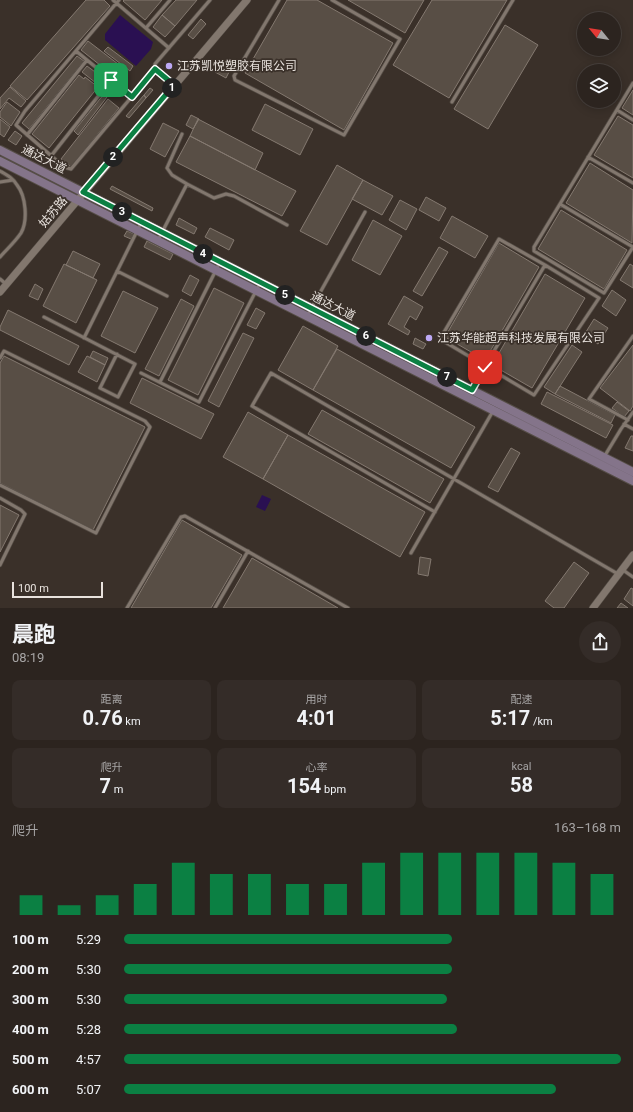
<!DOCTYPE html>
<html lang="zh">
<head>
<meta charset="utf-8">
<style>
	body { margin:0; font-family:Roboto,"Noto Sans SC",sans-serif; background:#342c28; color:#f1f3f6; height:100vh; display:flex; flex-direction:column; font-size:15px; white-space:nowrap }
	* { box-sizing:border-box; margin:0 }
	p { font-size:13px; color:#a6a4a4 }
	.icon { flex:none; width:22px; height:22px; fill:none; stroke:currentColor; stroke-width:2; stroke-linecap:round; stroke-linejoin:round }
	.map { position:relative; height:608px; overflow:hidden }
	.drawer { display:flex; flex-direction:column; background:#2c241f; flex:1 }
	.drawer>* { flex:none }
	.needle { width:26px; rotate:300deg }
	.controls { position:absolute; left:577px; top:12px; display:grid; gap:8px }
	.controls a { display:grid; place-items:center; width:44px; height:44px; border-radius:50%; background:#2c241f; box-shadow:0 2px 10px #0003,0 0 0 1px #48413d; font-size:20px }
	.scale { position:absolute; left:12px; bottom:10px; width:91px; box-sizing:border-box; padding-left:4px; border:2px solid #e8e2dd; border-top:0; font-size:11px; line-height:14px; white-space:nowrap; color:#e8e2dd; -webkit-text-stroke:3px #3a3029; paint-order:stroke }
	.pin { position:absolute; display:grid; place-items:center; width:34px; height:34px; color:#fff; margin:-17px; border-radius:8px; box-shadow:0 2px 6px #0006 }
	.km { position:absolute; width:20px; height:20px; margin:-10px; border-radius:50%; background:#222; color:#fff; font-size:11px; line-height:20px; text-align:center }
	.round { display:grid; place-items:center; flex:none; width:42px; height:42px; border-radius:21px; background:#342c28 }
	.head { display:flex; align-items:center; justify-content:space-between; height:68px; padding:0 12px }
	h1 { font-size:22px; font-weight:700; line-height:30px }
	.figures { display:grid; grid-template-columns:repeat(3,1fr); gap:6px; height:68px; padding:4px 12px }
	.figures div { display:grid; align-content:center; border-radius:8px; background:#342c28; text-align:center }
	.figures b { font-size:20px; font-weight:700 }
	.figures small { font-size:11px; font-weight:400 }
	.figures p { font-size:11px }
	.chart { height:112px; padding:8px 12px }
	.chart p { display:flex; justify-content:space-between }
	.chart svg { width:100%; height:72px; margin-top:4px; stroke:#0b8043; stroke-width:6 }
	ul { padding:0 12px; list-style:none; font-size:13px }
	li { display:grid; grid-template-columns:64px 48px 1fr; align-items:center; height:30px }
	li i { height:10px; border-radius:5px; background:#0b8043 }
	.map>svg:first-child { display:block }
	.water { fill:#2a1052 }
	.building { fill:#584e45; stroke:#847970 }
	.lines { fill:none; stroke-linecap:round; stroke-linejoin:round }
	.service-casing { stroke:#554d46; stroke-width:4.5 }
	.tertiary-casing { stroke:#554d46; stroke-width:8 }
	.secondary-casing { stroke:#554d46; stroke-width:10 }
	.service { stroke:#82776e; stroke-width:3 }
	.tertiary { stroke:#82776e; stroke-width:7 }
	.secondary { stroke:#84748a; stroke-width:8 }
	.route-casing { stroke:#fff; stroke-width:8 }
	.route { stroke:#0b8043; stroke-width:5 }
	.poi-dot { fill:#bda9f5; stroke:#3a3029; stroke-width:1.5 }
	.labels { text-anchor:middle; dominant-baseline:central; stroke-width:3.5; stroke-linejoin:round; paint-order:stroke }
	.poi-label { font-size:12px; fill:#e8e2dd; stroke:#3a3029; text-anchor:start }
	.street-label { font-size:12px; fill:#e8e2dd; stroke:#3a3029 }
</style>
</head>
<body>
<div class="map">
<svg width="633" height="608" viewBox="0 0 633 608">
	<rect width="100%" height="100%" fill="#3a3029"/>
	<path class="water" d="M120,15L153,42L151,49L136,66L105,40V34Z
		M262,495L271,499L265,511L256,507Z"/>
	<path class="building" d="M86,0H104L110,6L27,100L10,86Z
		M124,0H162L145,20L123,1Z
		M176,0H197L175,26L162,15Z
		M287,0H317L393,43L344,130L245,73Z
		M348,0H424L405,33Z
		M432,0H507L449,98L393,65Z
		M162,15L175,26L165,37L153,27Z
		M201,19L206,24L193,39L188,35Z
		M505,25L538,45L488,129L454,109Z
		M88,41L118,64L110,73L81,50Z
		M108,47L133,66L130,71L104,51Z
		M77,56L84,61L29,129L22,123Z
		M87,66L106,80L101,87L82,72Z
		M218,66L229,72L226,78L215,72Z
		M79,75L84,79L85,77L98,87L49,148L32,134Z
		M10,87L26,101L21,107L9,98L0,109V98Z
		M150,88L153,90L146,98L144,95Z
		M633,90V115L622,108Z
		M104,94L107,97L78,135L74,131Z
		M144,95L146,98L129,118L126,116Z
		M108,99L119,108L71,167L61,159Z
		M7,102L20,112L11,126L0,117V112Z
		M265,104L313,129L300,155L252,130Z
		M191,115L199,119L193,129L186,125Z
		M618,116L633,125V178L594,155Z
		M0,119L10,127L4,137L0,134Z
		M198,119L263,153L255,170L190,136Z
		M163,123L179,131L165,157L150,149Z
		M15,131L22,136L16,145L8,140Z
		M190,136L296,191L282,216L176,162Z
		M590,163L633,190L632,243L566,203Z
		M337,165L363,180L327,245L300,231Z
		M363,180L393,196L382,215L352,199Z
		M112,186L153,208L152,211L110,189Z
		M426,197L446,208L439,221L419,210Z
		M400,200L417,209L406,230L389,220Z
		M561,210L627,250L604,289L538,249Z
		M452,216L488,236L475,258L440,238Z
		M179,218L197,228L194,234L176,225Z
		M373,220L402,236L380,275L352,260Z
		M210,228L234,240L229,250L205,237Z
		M127,231L134,234L131,239L124,236Z
		M147,241L173,254L170,260L144,247Z
		M499,243L539,267L485,360L445,337Z
		M439,247L448,252L422,296L413,291Z
		M73,251L100,264L93,278L66,265Z
		M64,264L97,280L76,323L43,306Z
		M630,264L633,266V288L620,280Z
		M545,274L585,298L532,388L492,365Z
		M190,275L199,280L191,296L182,291Z
		M35,284L43,289L38,300L29,296Z
		M214,288L244,303L198,395L168,380Z
		M612,290L626,300L616,316L602,306Z
		M123,291L158,308L135,353L101,336Z
		M404,296L423,307L416,320L410,316L404,327L410,331L408,335L388,324Z
		M181,299L194,306L159,376L145,369Z
		M256,308L265,313L256,329L247,325Z
		M8,310L79,346L69,365L0,330V327Z
		M594,319L608,328L598,344L584,335Z
		M303,326L338,346L313,390L278,370Z
		M243,333L254,338L219,407L208,401Z
		M415,338L426,344L423,349L413,344Z
		M572,345L582,352L555,394L544,387Z
		M633,345V406L630,411L600,388Z
		M337,349L475,427L451,468L313,390Z
		M93,351L108,358L105,365L90,357Z
		M4,356L145,427L93,530L0,483V363Z
		M87,356L105,365L97,382L78,372Z
		M142,378L214,414L201,439L130,403Z
		M560,386L615,415L611,423L555,394Z
		M547,392L613,425L606,438L541,404Z
		M617,402L629,411L624,417L612,408Z
		M322,410L444,479L430,503L308,434Z
		M248,412L288,435L263,479L223,457Z
		M288,435L425,512L400,557L263,479Z
		M631,436H633V451L625,448Z
		M511,448L520,453L498,492L488,487Z
		M0,505L19,515L0,552Z
		M182,520L242,555L211,608H131Z
		M420,557L431,559L428,576L418,574Z
		M252,558L338,608H223Z
		M574,562L589,573L564,608H554L545,601Z
		M631,588L633,589V606L624,599Z
		M621,603L628,608H617Z"/>
	<g class="lines">
		<defs>
			<path id="service" d="M113,0L169,48
				M119,0L25,111L16,125L64,167L71,169L155,69
				M279,0L234,76L235,80L344,135L400,39L332,0
				M146,28L170,0
				M76,51L132,97
				M174,85L155,69V64L210,0
				M452,102L513,0
				M617,110L633,120
				M182,134L167,168L172,175L187,184
				M27,135L87,60
				M51,156L111,80
				M588,157L633,183
				M0,171C7,175 13,178 17,185C26,196 28,221 21,233C15,242 7,249 0,257
				M0,182L13,180
				M560,204L633,247L604,293L534,251V247L633,83
				M158,240L187,184L214,198L226,194L234,196L287,225
				M117,271L167,296
				M0,279L6,284
				M307,316L365,212
				M44,317L135,364L118,397L100,388L117,354
				M84,338L141,223
				M0,358L4,351L145,421L150,427L96,533L0,485
				M141,373L199,402L260,283
				M160,382L220,262
				M472,388L545,265L599,298L534,395L440,339L499,239L545,265
				M628,420L589,399L633,336
				M624,424L633,429
				M604,457L621,429L633,412
				M0,498L21,510L25,514L0,565
				M435,512L252,406L271,373L618,574
				M411,553L493,411
				M623,570L633,577
				M127,608L181,517L185,516L348,608
				M215,608L248,551"/>
			<path id="tertiary" d="M0,292L247,0
				M593,608L633,555"/>
			<path id="secondary" d="M0,150L633,472
				M0,161L633,481"/>
		</defs>
		<use href="#service" class="service-casing"/>
		<use href="#tertiary" class="tertiary-casing"/>
		<use href="#secondary" class="secondary-casing"/>
		<use href="#service" class="service"/>
		<use href="#tertiary" class="tertiary"/>
		<use href="#secondary" class="secondary"/>
	</g>
	<g class="lines">
		<defs>
			<path id="route" d="M111,80L132,97L155,69L174,85L83,192L472,390L485,367"/>
		</defs>
		<use href="#route" class="route-casing"/>
		<use href="#route" class="route"/>
	</g>
	<g class="poi-dot">
		<circle cx="169" cy="66" r="4"/>
		<circle cx="429" cy="338" r="4"/>
	</g>
	<g class="labels">
		<g class="poi-label">
			<text x="177" y="66">江苏凯悦塑胶有限公司</text>
			<text x="437" y="338">江苏华能超声科技发展有限公司</text>
		</g>
		<g class="street-label">
			<text transform="translate(44 159) rotate(27)">通达大道</text>
			<text transform="translate(53 212) rotate(-50)">姑苏路</text>
			<text transform="translate(333 306) rotate(27)">通达大道</text>
		</g>
	</g>
</svg>
<div class="controls">
<a><svg class="needle" viewBox="-14 -14 28 28"><path d="M0-13l5 13h-10z" fill="#e53935"/><path d="M0 13l5-13h-10z" fill="#a6a4a4"/></svg></a>
<a><svg class="icon" aria-label="layers" viewBox="0 0 24 24"><path d="M12 4l9 5-9 5-9-5zM3 14l9 5 9-5"/></svg></a>
</div>
<div class="scale">100 m</div>
<div class="pin" style="left:111px;top:80px;background:#1e9e55"><svg class="icon" aria-label="arrive" viewBox="0 0 24 24"><path d="M6 21V4h12l-3 4 3 4H6"/></svg></div>
<div class="pin" style="left:485px;top:367px;background:#d93025"><svg class="icon" aria-label="check" viewBox="0 0 24 24"><path d="M5 12l5 5 9-10"/></svg></div>
<b class="km" style="left:172px;top:88px">1</b>
<b class="km" style="left:113px;top:157px">2</b>
<b class="km" style="left:122px;top:212px">3</b>
<b class="km" style="left:203px;top:254px">4</b>
<b class="km" style="left:285px;top:295px">5</b>
<b class="km" style="left:366px;top:336px">6</b>
<b class="km" style="left:447px;top:377px">7</b>
</div>
<section class="drawer">
<div class="head"><div><h1>晨跑</h1><p>08:19</p></div><a class="round"><svg class="icon" aria-label="share" viewBox="0 0 24 24"><path d="M12 15V3M7 8l5-5 5 5M5 13v7h14v-7"/></svg></a></div>
<div class="figures">
<div><p>距离</p><b>0.76<small> km</small></b></div>
<div><p>用时</p><b>4:01</b></div>
<div><p>配速</p><b>5:17<small> /km</small></b></div>
</div>
<div class="figures">
<div><p>爬升</p><b>7<small> m</small></b></div>
<div><p>心率</p><b>154<small> bpm</small></b></div>
<div><p>kcal</p><b>58</b></div>
</div>
<div class="chart"><p><span>爬升</span>163–168 m</p>
<svg viewBox="0 0 160 44" preserveAspectRatio="none"><path d="M5 44V32M15 44V38M25 44V32M35 44V25M45 44V12M55 44V19M65 44V19M75 44V25M85 44V25M95 44V12M105 44V6M115 44V6M125 44V6M135 44V6M145 44V12M155 44V19"/></svg>
</div>
<ul>
<li><b>100 m</b>5:29<i style="width:66%"></i></li>
<li><b>200 m</b>5:30<i style="width:66%"></i></li>
<li><b>300 m</b>5:30<i style="width:65%"></i></li>
<li><b>400 m</b>5:28<i style="width:67%"></i></li>
<li><b>500 m</b>4:57<i style="width:100%"></i></li>
<li><b>600 m</b>5:07<i style="width:87%"></i></li>
</ul>
</section>
</body>
</html>
